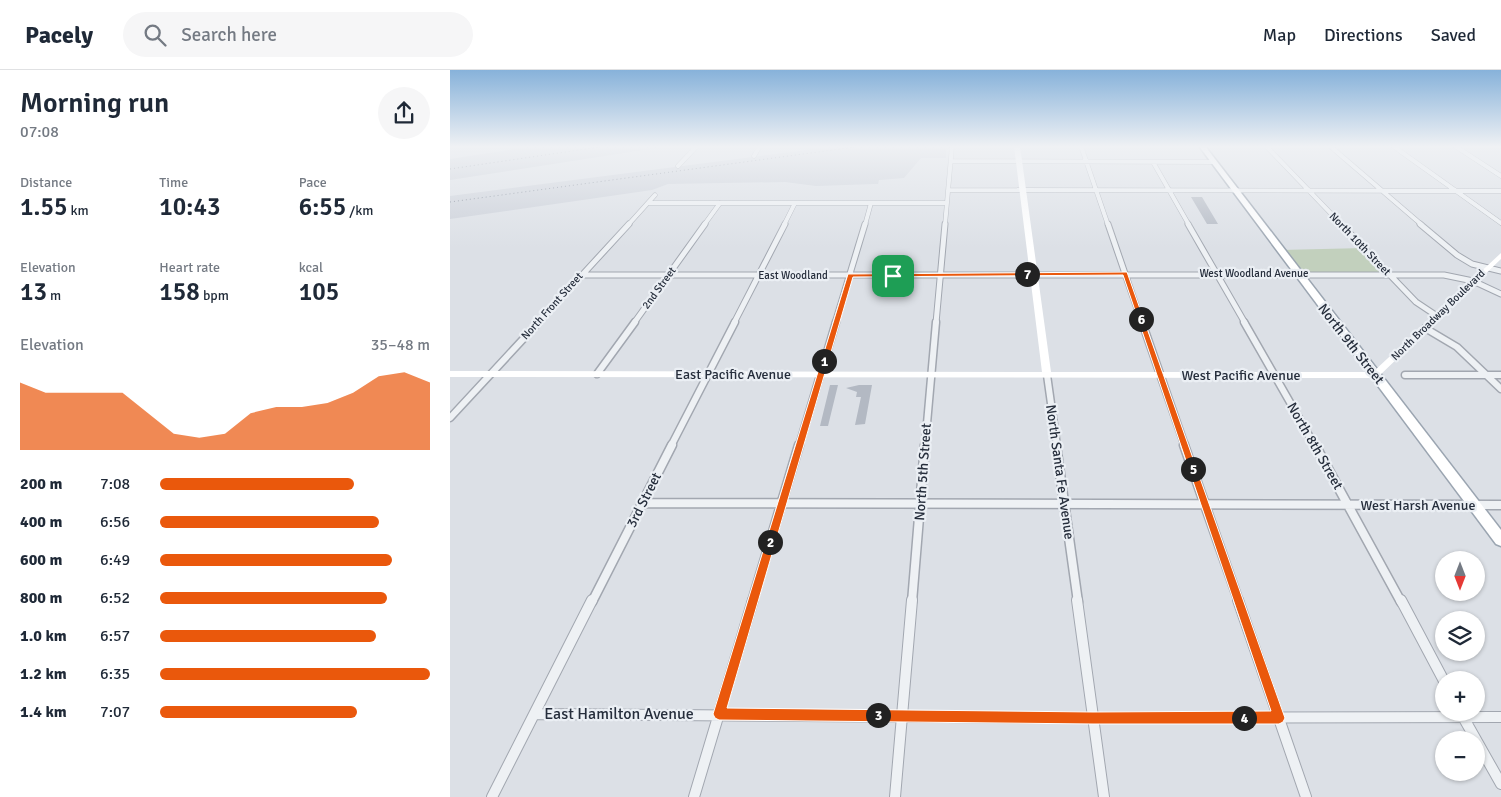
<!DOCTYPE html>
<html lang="en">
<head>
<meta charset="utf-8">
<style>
	body { margin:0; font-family:Signika,sans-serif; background:#f6f6f7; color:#1f2937; height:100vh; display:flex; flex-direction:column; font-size:19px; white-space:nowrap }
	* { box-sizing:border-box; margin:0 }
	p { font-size:16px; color:#747a83 }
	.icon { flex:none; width:28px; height:28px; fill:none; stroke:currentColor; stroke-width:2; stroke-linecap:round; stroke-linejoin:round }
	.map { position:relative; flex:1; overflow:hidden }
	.panel { display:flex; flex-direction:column; background:#fff; width:450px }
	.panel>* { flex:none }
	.needle { width:32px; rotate:180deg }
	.controls { position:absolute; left:985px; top:481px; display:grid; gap:10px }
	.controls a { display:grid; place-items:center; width:50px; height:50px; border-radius:50%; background:#fff; box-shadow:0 1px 4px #0004; font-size:25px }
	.pin { position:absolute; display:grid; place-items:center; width:42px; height:42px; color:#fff; margin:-21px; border-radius:10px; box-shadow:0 2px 8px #0006 }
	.km { position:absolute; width:25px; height:25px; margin:-12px; border-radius:50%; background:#222; color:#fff; font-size:14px; line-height:25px; text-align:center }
	.round { display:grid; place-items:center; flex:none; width:52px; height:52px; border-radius:26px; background:#f6f6f7 }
	.overview { display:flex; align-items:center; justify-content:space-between; height:85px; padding:0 20px }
	h1 { font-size:28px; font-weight:600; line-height:38px }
	.metrics { display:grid; grid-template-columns:repeat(3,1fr); gap:8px; height:85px; padding:5px 20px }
	.metrics div { display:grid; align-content:center }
	.metrics b { font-size:25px; font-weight:600 }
	.metrics small { font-size:14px; font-weight:400 }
	.metrics p { font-size:14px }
	.chart { height:140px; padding:10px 20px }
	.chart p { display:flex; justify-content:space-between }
	.chart svg { width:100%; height:90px; margin-top:5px; fill:#ea580c; opacity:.7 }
	ul { padding:0 20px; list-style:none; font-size:16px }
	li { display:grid; grid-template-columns:80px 60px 1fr; align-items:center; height:38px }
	li i { height:12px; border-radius:6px; background:#ea580c }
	header { display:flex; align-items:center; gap:30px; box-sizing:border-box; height:70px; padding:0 25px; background:#fff; border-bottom:1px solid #e0e1e3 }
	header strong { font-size:24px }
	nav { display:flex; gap:28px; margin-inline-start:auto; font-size:18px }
	.search { width:350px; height:45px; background:#f6f6f7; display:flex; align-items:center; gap:12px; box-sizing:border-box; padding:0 18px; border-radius:28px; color:#747a83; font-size:19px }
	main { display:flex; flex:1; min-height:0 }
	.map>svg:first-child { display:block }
	.built { fill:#cacfd8 }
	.green { fill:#c2d0bd }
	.building { fill:#b3b9c3 }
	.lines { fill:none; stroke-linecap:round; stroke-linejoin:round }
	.minor-far4-casing { stroke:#a2a7b0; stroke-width:5 }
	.minor-far3-casing { stroke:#a2a7b0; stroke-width:7 }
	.minor-far2-casing { stroke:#a2a7b0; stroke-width:9 }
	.minor-far1-casing { stroke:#a2a7b0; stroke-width:11 }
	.minor-casing { stroke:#a2a7b0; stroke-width:12 }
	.primary-casing { stroke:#9ba5b1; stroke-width:3 }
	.minor-far4 { stroke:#eef1f4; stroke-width:4 }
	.minor-far3 { stroke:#eef1f4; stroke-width:5 }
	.minor-far2 { stroke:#eef1f4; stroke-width:6 }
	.minor-far1 { stroke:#eef1f4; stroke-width:8 }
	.minor { stroke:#eef1f4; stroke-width:10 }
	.secondary { fill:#fff; fill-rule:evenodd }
	.primary { fill:#fff; fill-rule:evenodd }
	.rail { stroke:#76808f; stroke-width:1; stroke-dasharray:1 3; stroke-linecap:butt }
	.route { fill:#ea580c; stroke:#fff; fill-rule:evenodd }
	.labels { text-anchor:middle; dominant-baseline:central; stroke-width:4.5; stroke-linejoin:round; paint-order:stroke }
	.far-street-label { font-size:11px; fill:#262e3c; stroke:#ebeff4 }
	.street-label { font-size:14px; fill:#262e3c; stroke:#ebeff4 }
	.near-street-label { font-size:16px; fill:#262e3c; stroke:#ebeff4 }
</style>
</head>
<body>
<header>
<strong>Pacely</strong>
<div class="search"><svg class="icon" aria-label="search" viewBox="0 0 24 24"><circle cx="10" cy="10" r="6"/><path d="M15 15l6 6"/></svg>Search here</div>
<nav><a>Map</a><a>Directions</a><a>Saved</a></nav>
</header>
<main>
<section class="panel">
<div class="overview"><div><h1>Morning run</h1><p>07:08</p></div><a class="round"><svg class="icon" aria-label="share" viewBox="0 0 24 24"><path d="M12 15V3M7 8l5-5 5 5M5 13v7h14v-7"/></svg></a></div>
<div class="metrics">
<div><p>Distance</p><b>1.55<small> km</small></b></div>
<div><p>Time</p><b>10:43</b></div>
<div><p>Pace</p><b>6:55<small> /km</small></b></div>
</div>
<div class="metrics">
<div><p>Elevation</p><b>13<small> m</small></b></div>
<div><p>Heart rate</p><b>158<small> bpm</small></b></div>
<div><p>kcal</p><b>105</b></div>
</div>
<div class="chart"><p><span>Elevation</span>35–48 m</p>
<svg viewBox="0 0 160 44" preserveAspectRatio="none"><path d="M0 44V11L10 16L20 16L30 16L40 16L50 26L60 36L70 38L80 36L90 26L100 23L110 23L120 21L130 16L140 8L150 6L160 11V44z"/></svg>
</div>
<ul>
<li><b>200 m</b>7:08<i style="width:72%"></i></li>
<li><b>400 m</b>6:56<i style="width:81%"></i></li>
<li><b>600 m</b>6:49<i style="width:86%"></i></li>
<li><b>800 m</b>6:52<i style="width:84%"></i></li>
<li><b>1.0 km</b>6:57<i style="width:80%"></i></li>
<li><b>1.2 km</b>6:35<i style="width:100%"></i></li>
<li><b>1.4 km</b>7:07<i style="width:73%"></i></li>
</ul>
</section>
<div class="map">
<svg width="1051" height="727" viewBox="0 0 1051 727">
	<rect width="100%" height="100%" fill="#dce0e6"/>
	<path class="built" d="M84,76H219L0,110V89Z
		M387,76H496V88H471L454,108L429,110L428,114H425L366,116L335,112L218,114L202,120L0,149V126Z"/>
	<path class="green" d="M915,178L940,204L847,203L830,180Z"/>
	<path class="building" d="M741,127H752L768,154H757Z
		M380,315H388L378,356H370Z
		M409,315H422L415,354L405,355L411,327H406L407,322L396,318Z"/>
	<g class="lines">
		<defs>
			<path id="minor-far4" d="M631,76L658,155
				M816,76L892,155
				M880,76L972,155
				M943,76L1051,153
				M1005,76L1051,106
				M304,86L310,76
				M501,91L764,92
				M703,92L739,155
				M228,96L247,76
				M498,120L1051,121
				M198,133H497
				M178,155L205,125
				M254,155L270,133
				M334,155L345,133
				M415,155L421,133
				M495,155L502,76"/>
			<path id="minor-far3" d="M658,154L692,253
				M738,154L795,253
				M891,154L966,232L987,246
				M970,154L1007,185L1022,194L1051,201
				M131,205H994L1023,211L1051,224
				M88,253L179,154
				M184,253L255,154
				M284,253L335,154
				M385,253L415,154
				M486,253L495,154"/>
			<path id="minor-far2" d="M692,252L735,376
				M794,252L865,376
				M975,258L1007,277L1051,319
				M147,304L185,252
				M597,305L607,376
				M955,305H1051
				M0,348L89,252
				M221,376L285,252
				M349,376L386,252
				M475,376L486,252"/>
			<path id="minor-far1" d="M606,375L628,532
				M734,375L789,532
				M865,375L951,532
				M193,433L1051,435
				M142,532L222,375
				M302,532L349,375
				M462,532L475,375"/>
			<path id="minor" d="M627,530L654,727
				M788,530L856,727
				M951,530L994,611
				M85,644L643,648L1051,647
				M1012,645L1051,714
				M42,727L142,530
				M244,727L303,530
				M445,727L462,530"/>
			<path id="primary" d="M749,76H755L1051,460V476L1046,474Z"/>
		</defs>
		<use href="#minor-far4" class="minor-far4-casing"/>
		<use href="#minor-far3" class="minor-far3-casing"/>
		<use href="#minor-far2" class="minor-far2-casing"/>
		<use href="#minor-far1" class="minor-far1-casing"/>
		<use href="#minor" class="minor-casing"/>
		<use href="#primary" class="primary-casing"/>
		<use href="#minor-far4" class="minor-far4"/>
		<use href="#minor-far3" class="minor-far3"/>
		<use href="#minor-far2" class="minor-far2"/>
		<use href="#minor-far1" class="minor-far1"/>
		<use href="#minor" class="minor"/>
		<path class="secondary" d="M564,76H570L601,302H923L1051,183V189L928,307L925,308L0,307V301L592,302Z"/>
		<use href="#primary" class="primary"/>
		<path class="rail" d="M0,99L156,76
			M0,132L412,76"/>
	</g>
	<linearGradient id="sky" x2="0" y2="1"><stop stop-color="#87b2da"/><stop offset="0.43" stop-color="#eff1f4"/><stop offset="1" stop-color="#eff1f4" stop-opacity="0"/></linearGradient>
	<rect width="1051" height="178" fill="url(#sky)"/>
	<path class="route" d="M677,202L835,648L833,652L829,654H643L269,650L265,648L263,644L398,204ZM673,205L821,641L643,642L277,638L403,207Z"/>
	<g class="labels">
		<g class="far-street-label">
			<text transform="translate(910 174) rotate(46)">North 10th Street</text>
			<text x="804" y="203">West Woodland Avenue</text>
			<text x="343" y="205">East Woodland</text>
			<text transform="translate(209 218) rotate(-54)">2nd Street</text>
			<text transform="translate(102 236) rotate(-48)">North Front Street</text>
			<text transform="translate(988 245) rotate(-44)">North Broadway Boulevard</text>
		</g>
		<g class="street-label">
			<text transform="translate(901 274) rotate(52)">North 9th Street</text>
			<text x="283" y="304">East Pacific Avenue</text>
			<text x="791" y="305">West Pacific Avenue</text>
			<text transform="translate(865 376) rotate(60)">North 8th Street</text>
			<text transform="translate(473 402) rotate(-86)">North 5th Street</text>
			<text transform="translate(610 402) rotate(82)">North Santa Fe Avenue</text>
			<text transform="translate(194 430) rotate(-63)">3rd Street</text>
			<text x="968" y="435">West Harsh Avenue</text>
		</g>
		<g class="near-street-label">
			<text x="169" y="644">East Hamilton Avenue</text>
		</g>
	</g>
</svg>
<div class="controls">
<a><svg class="needle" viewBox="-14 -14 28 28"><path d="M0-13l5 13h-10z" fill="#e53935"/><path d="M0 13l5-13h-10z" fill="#747a83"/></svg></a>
<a><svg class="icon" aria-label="layers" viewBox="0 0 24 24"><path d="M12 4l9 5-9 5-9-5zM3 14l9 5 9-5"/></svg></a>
<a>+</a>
<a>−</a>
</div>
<div class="pin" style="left:443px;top:206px;background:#1e9e55"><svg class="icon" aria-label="arrive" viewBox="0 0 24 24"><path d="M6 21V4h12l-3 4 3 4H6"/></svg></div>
<b class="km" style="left:374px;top:291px">1</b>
<b class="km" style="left:320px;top:472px">2</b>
<b class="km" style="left:428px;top:645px">3</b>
<b class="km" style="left:794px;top:648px">4</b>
<b class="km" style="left:743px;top:399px">5</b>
<b class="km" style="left:691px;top:249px">6</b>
<b class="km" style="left:577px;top:204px">7</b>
</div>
</main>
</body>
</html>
